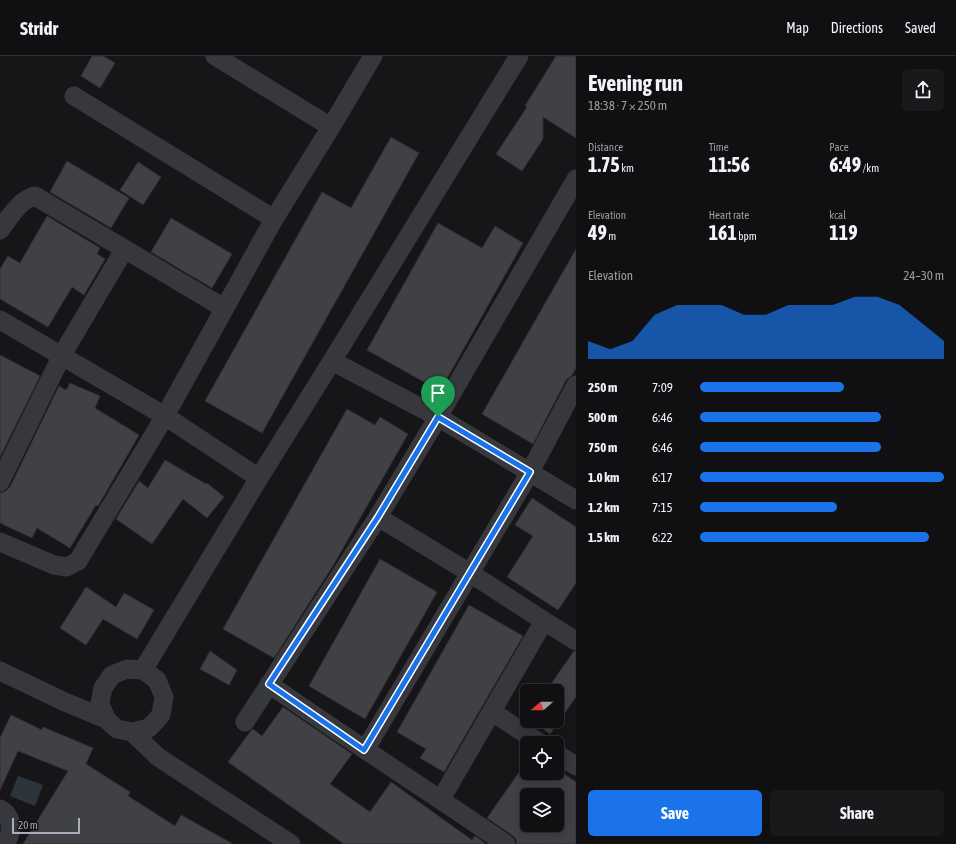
<!DOCTYPE html>
<html lang="en">
<head>
<meta charset="utf-8">
<style>
	body { margin:0; font-family:"Asap Condensed",sans-serif; background:#19191b; color:#f1f3f6; height:100vh; display:flex; flex-direction:column; font-size:15px; white-space:nowrap }
	* { box-sizing:border-box; margin:0 }
	p { font-size:13px; color:#9c9d9f }
	.icon { flex:none; width:22px; height:22px; fill:none; stroke:currentColor; stroke-width:2; stroke-linecap:round; stroke-linejoin:round }
	.map { position:relative; flex:1; overflow:hidden }
	.details { display:flex; flex-direction:column; background:#101012; width:380px }
	.details>* { flex:none }
	.needle { width:26px; rotate:250deg }
	.buttons { position:absolute; left:520px; top:628px; display:grid; gap:8px }
	.buttons a { display:grid; place-items:center; width:44px; height:44px; border-radius:6px; background:#101012; box-shadow:0 2px 10px #0003,0 0 0 1px #303032; font-size:20px }
	.scale { position:absolute; left:12px; bottom:10px; width:68px; box-sizing:border-box; padding-left:4px; border:2px solid #a8adb8; border-top:0; font-size:11px; line-height:14px; white-space:nowrap; color:#a8adb8; -webkit-text-stroke:3px #111113; paint-order:stroke }
	.pin { position:absolute; display:grid; place-items:center; width:34px; height:34px; color:#fff; margin:-41px -17px; border-radius:50% 50% 50% 0; rotate:-45deg; box-shadow:0 0 4px #0007 }
	.pin .icon { rotate:45deg }
	.round { display:grid; place-items:center; flex:none; width:42px; height:42px; border-radius:6px; background:#19191b }
	.head { display:flex; align-items:center; justify-content:space-between; height:68px; padding:0 12px }
	h1 { font-size:22px; font-weight:700; line-height:30px }
	.figures { display:grid; grid-template-columns:repeat(3,1fr); gap:6px; height:68px; padding:4px 12px }
	.figures div { display:grid; align-content:center }
	.figures b { font-size:20px; font-weight:700 }
	.figures small { font-size:11px; font-weight:400 }
	.figures p { font-size:11px }
	.chart { height:112px; padding:8px 12px }
	.chart p { display:flex; justify-content:space-between }
	.chart svg { width:100%; height:72px; margin-top:4px; fill:#1a73e8; opacity:.7 }
	.button { display:flex; gap:8px; margin-top:auto; padding:8px 12px }
	.button a { flex:1; height:46px; border-radius:6px; background:#1a73e8; color:#fff; font-size:16px; font-weight:700; line-height:46px; text-align:center }
	.button a+a { background:#19191b; color:#f1f3f6 }
	ul { padding:0 12px; list-style:none; font-size:13px }
	li { display:grid; grid-template-columns:64px 48px 1fr; align-items:center; height:30px }
	li i { height:10px; border-radius:5px; background:#1a73e8 }
	header { display:flex; align-items:center; gap:24px; box-sizing:border-box; height:56px; padding:0 20px; background:#101012; border-bottom:1px solid #303032 }
	header strong { font-size:19px }
	nav { display:flex; gap:22px; margin-inline-start:auto; font-size:14px }
	main { display:flex; flex:1; min-height:0 }
	.map>svg:first-child { display:block }
	.water { fill:#2c353c }
	.building { fill:#404145; stroke:#303034; fill-rule:evenodd }
	.lines { fill:none; stroke-linecap:round; stroke-linejoin:round }
	.minor { stroke:#37383d; stroke-width:19 }
	.route-casing { stroke:#fff; stroke-width:8 }
	.route { stroke:#1a73e8; stroke-width:5 }
</style>
</head>
<body>
<header>
<strong>Stridr</strong>
<nav><a>Map</a><a>Directions</a><a>Saved</a></nav>
</header>
<main>
<div class="map">
<svg width="576" height="788" viewBox="0 0 576 788">
	<rect width="100%" height="100%" fill="#161618"/>
	<path class="water" d="M18,720L43,729L35,750L10,740Z"/>
	<path class="building" d="M92,0H103L115,7L100,32L81,20Z
		M556,0H576V82L543,61V83L522,115L496,98L527,51L525,50Z
		M391,81L419,97L262,377L205,345L322,136L351,152Z
		M67,105L129,142L111,172L50,136Z
		M138,106L161,121L143,149L120,134Z
		M47,160L100,192L97,198L105,203L84,239L72,231L48,271L0,243V213L8,200L20,207Z
		M171,162L232,198L212,232L151,196Z
		M438,167L482,192L495,170L523,187L440,335L367,294Z
		M576,193V312L572,319L566,324L533,388L482,358Z
		M0,299L40,320L0,401Z
		M70,327L100,340L95,352L139,379L98,450L96,449L70,492L37,472L32,482L0,467V437L6,435L10,431L59,330L66,334Z
		M347,353L375,369L380,361L408,378L334,508L274,602L223,573Z
		M165,404L206,428L207,427L224,441L207,462L183,443L152,488L116,463L139,425L148,432Z
		M532,442L576,471V527L558,554L507,521L533,480L515,469Z
		M380,503L437,536L365,663L309,630Z
		M86,531L116,551L124,537L154,554L137,583L103,563L86,589L60,572Z
		M469,549L523,580L444,716L420,702L426,693L397,676Z
		M210,595L237,614L229,629L200,613Z
		M574,595L576,596V641L550,678L532,665H557V635H546Z
		M283,651L352,698L330,728L370,756L391,726L472,784L475,780L486,788H344L228,706L250,676L253,673L262,680Z
		M11,659L42,674L43,671L93,692L86,708L130,736L128,740L175,770L181,759L233,788H23L68,715L18,695L0,734V682Z
		M527,705V717H557V713L576,726V788H517L516,783L512,779L487,762ZM527,739H557V769H527Z"/>
	<g class="lines">
		<path class="minor" d="M215,0L331,71
			M74,40L274,163
			M0,174C10,161 19,144 35,140L224,252
			M0,264L165,360L259,422
			M332,305L438,361L576,444
			M0,426L62,299L124,194
			M378,461L470,517L544,565L576,585
			M0,486L54,509L67,511L78,505L165,360L274,163L331,71L373,0
			M143,614L259,422L332,305L519,0
			M0,615L65,646L106,663
			M269,628C347,683 427,734 506,788
			M492,656L540,687
			M245,666L378,461L438,361L576,123
			M132,676L149,672L161,659L164,641L157,624L143,614L127,613L112,619L103,632L100,647L106,663L117,673L132,676L158,701L291,788
			M365,694L530,416L576,329
			M557,698L576,710
			M441,743L544,565
			M0,753C14,760 12,778 5,788"/>
	</g>
	<g class="lines">
		<defs>
			<path id="route" d="M438,361L530,416L364,694L269,628L378,461Z"/>
		</defs>
		<use href="#route" class="route-casing"/>
		<use href="#route" class="route"/>
	</g>
</svg>
<div class="buttons">
<a><svg class="needle" viewBox="-14 -14 28 28"><path d="M0-13l5 13h-10z" fill="#e53935"/><path d="M0 13l5-13h-10z" fill="#9c9d9f"/></svg></a>
<a><svg class="icon" aria-label="locate" viewBox="0 0 24 24"><circle cx="12" cy="12" r="6"/><path d="M12 2v4M12 18v4M2 12h4M18 12h4"/></svg></a>
<a><svg class="icon" aria-label="layers" viewBox="0 0 24 24"><path d="M12 4l9 5-9 5-9-5zM3 14l9 5 9-5"/></svg></a>
</div>
<div class="scale">20 m</div>
<div class="pin" style="left:438px;top:361px;background:#1e9e55"><svg class="icon" aria-label="arrive" viewBox="0 0 24 24"><path d="M6 21V4h12l-3 4 3 4H6"/></svg></div>
</div>
<section class="details">
<div class="head"><div><h1>Evening run</h1><p>18:38 · 7 × 250 m</p></div><a class="round"><svg class="icon" aria-label="share" viewBox="0 0 24 24"><path d="M12 15V3M7 8l5-5 5 5M5 13v7h14v-7"/></svg></a></div>
<div class="figures">
<div><p>Distance</p><b>1.75<small> km</small></b></div>
<div><p>Time</p><b>11:56</b></div>
<div><p>Pace</p><b>6:49<small> /km</small></b></div>
</div>
<div class="figures">
<div><p>Elevation</p><b>49<small> m</small></b></div>
<div><p>Heart rate</p><b>161<small> bpm</small></b></div>
<div><p>kcal</p><b>119</b></div>
</div>
<div class="chart"><p><span>Elevation</span>24–30 m</p>
<svg viewBox="0 0 160 44" preserveAspectRatio="none"><path d="M0 44V33L10 38L20 33L30 17L40 11L50 11L60 11L70 17L80 17L90 11L100 11L110 11L120 6L130 6L140 11L150 22L160 33V44z"/></svg>
</div>
<ul>
<li><b>250 m</b>7:09<i style="width:59%"></i></li>
<li><b>500 m</b>6:46<i style="width:74%"></i></li>
<li><b>750 m</b>6:46<i style="width:74%"></i></li>
<li><b>1.0 km</b>6:17<i style="width:100%"></i></li>
<li><b>1.2 km</b>7:15<i style="width:56%"></i></li>
<li><b>1.5 km</b>6:22<i style="width:94%"></i></li>
</ul>
<div class="button"><a>Save</a><a>Share</a></div>
</section>
</main>
</body>
</html>
